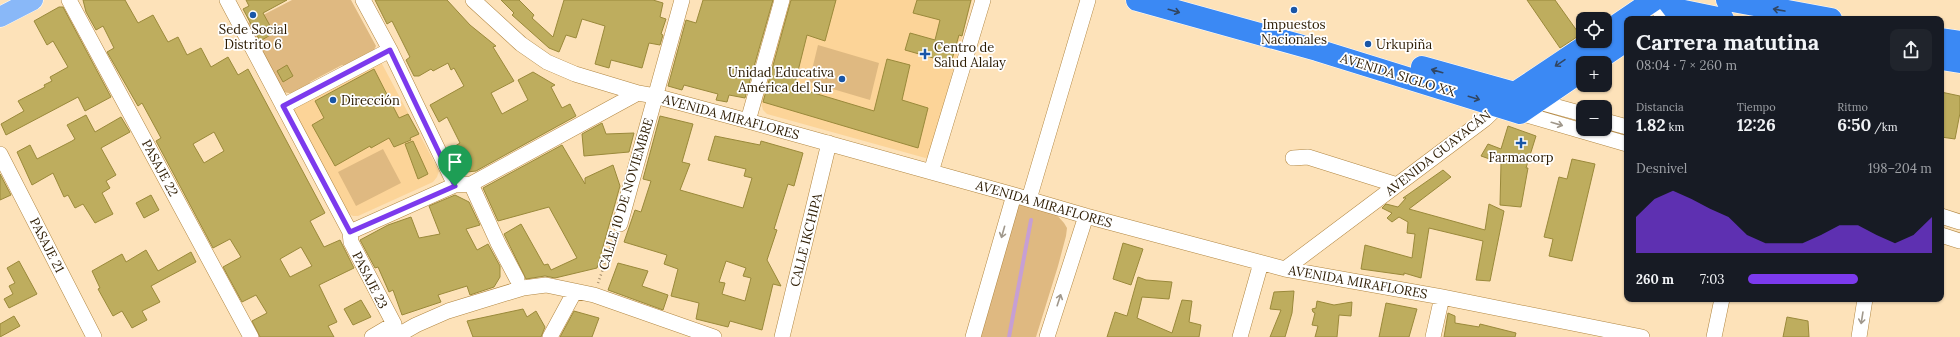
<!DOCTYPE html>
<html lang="es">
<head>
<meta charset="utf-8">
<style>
	body { margin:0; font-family:Lora,serif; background:#20242c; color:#f1f3f6; height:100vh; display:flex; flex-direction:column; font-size:15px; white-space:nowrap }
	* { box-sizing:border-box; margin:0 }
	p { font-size:13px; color:#9ea1a6 }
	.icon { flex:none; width:22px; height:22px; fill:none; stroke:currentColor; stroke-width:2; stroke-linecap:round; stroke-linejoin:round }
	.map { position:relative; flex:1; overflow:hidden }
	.details { position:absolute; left:1624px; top:16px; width:320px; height:286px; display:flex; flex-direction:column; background:#171b24; border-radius:8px; box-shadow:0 1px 3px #0004 }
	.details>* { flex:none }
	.fabs { position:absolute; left:1576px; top:12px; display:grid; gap:8px }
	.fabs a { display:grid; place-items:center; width:36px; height:36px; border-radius:8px; background:#171b24; box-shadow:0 1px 3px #0004; font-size:20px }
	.pin { position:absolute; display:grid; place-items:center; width:34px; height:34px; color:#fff; margin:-41px -17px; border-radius:50% 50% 50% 0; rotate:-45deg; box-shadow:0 0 4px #0007 }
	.pin .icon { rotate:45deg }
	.round { display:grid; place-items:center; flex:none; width:42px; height:42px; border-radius:8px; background:#20242c }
	.overview { display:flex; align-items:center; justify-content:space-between; height:68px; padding:0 12px }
	h1 { font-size:22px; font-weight:800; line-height:30px }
	.figures { display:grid; grid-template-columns:repeat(3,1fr); gap:6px; height:68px; padding:4px 12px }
	.figures div { display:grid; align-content:center }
	.figures b { font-size:17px; font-weight:800 }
	.figures small { font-size:11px; font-weight:400 }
	.figures p { font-size:11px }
	.chart { height:112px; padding:8px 12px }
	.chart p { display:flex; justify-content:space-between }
	.chart svg { width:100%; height:72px; margin-top:4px; fill:#7c3aed; opacity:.7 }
	ul { padding:0 12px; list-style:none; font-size:13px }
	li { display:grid; grid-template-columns:64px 48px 1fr; align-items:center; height:30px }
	li i { height:10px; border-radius:5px; background:#7c3aed }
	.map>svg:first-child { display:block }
	.built { fill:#fcd498 }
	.green { fill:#dfb981 }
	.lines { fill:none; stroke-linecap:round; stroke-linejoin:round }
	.stream { stroke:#c69fd4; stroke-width:4 }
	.building { fill:#bead5e; stroke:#9a893a; fill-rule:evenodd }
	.minor-casing { stroke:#b18641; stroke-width:16 }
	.major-casing { stroke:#fff; stroke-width:21 }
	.highway-casing { stroke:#fff; stroke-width:23 }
	.path { stroke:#a68f6c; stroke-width:2.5; stroke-dasharray:1 3; stroke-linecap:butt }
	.minor { stroke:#fff; stroke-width:15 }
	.major { stroke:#89b8f8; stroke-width:20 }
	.highway { stroke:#3b89f4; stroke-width:22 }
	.oneway { stroke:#314662 }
	.oneway2 { stroke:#a0988c }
	.route-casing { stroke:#fff; stroke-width:8 }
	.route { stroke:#7c3aed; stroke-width:5 }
	.poi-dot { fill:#1956a7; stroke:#fff; stroke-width:1.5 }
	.labels { text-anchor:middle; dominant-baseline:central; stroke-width:3.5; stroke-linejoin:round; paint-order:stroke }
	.poi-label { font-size:13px; fill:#2b1a00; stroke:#fff }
	.street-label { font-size:13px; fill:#2b1a00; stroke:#fff }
</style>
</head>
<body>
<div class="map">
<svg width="1960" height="337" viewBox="0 0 1960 337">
	<rect width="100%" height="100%" fill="#fde2b9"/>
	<path class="built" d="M790,0H972L929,159L767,114L763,110L761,102Z
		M381,62L439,171L437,177L433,182L358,216H353L349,214L291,107Z"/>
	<path class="green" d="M292,0H351L376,46L372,54L349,67L342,65L310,82L311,85L296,94L282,92L246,24Z
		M818,45L879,63L870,100L809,82Z
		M383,149L401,183L356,206L338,172Z
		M1016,203L1055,213L1064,223L1067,228L1066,236L1058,266L1036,337H978Z"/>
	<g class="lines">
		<path class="stream" d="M1009,337L1031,220"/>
	</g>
	<path class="building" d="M83,0H125L138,23L153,15L168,42L178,37L187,55L201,48L211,67L228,57L238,75L248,69L325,213L310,221L324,247L340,240L354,268L319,285L337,322L328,326L334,337H260L252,321L267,313L256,295L242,302L223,267L241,257L230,239L213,248L156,141L161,138L142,103L138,106L107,52L114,48L103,26L96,30L86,12ZM214,132L224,151L204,163L193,144ZM301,247L312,266L290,277L280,259Z
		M246,0H287L263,13L274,33L260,41L243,9L249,6Z
		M375,0H447L470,25L496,46L493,47L514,81L491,93L502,114L528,100L518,80L533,72L555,85L551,87L562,108L570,104L576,116L476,171L467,172L464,169L452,148L460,143L447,117L439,122L430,105L464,86L454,68L451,70L448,63L433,71L431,69L419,76H414L406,60L410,57L392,21L387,24Z
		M501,0H519L534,15L532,18L553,37L564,0H653L663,3L660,17L666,19L661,34L663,35L660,45L649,43L642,68L611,60L609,68L595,64L605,26L582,19L576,38L566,35L559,52L549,48L512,15L514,13Z
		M703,0H773L745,98L729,95L727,102L716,100L718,94L684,85L682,90L668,86L686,20L696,23Z
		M791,0H836L825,41L807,35L794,87L874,111L887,59L910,65L902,100L928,108L918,148L763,102Z
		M917,0H971L962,36L959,35L951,63L905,50L910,33L935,40L940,20L913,13Z
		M1527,0H1555L1580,35L1560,48Z
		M59,7H63L111,97L85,111L78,97L6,135L1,124L24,111L18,101L45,87L44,85L52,81L50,77L68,67L53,41L47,45L34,21Z
		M287,65L293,76L283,82L277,71Z
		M374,69L399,118L408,114L419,134L410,138L411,140L394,147L389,138L371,148L370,146L335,166L312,125L324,118L315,101Z
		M1941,92L1960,96V113L1955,139L1941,137Z
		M86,115L95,132L121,117L130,132L101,148L116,175L106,181L110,188L102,193L113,214L95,223L83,204L75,208L68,195L64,197L53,173L32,185L17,152L30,145L37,159L72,141L75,139L67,125Z
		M660,116L693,124L682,162L690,164L680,190L743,208L752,178L744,176L746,169L708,160L715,136L760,145L761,141L803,153L794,186L788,184L774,229L777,230L767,260L781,286L773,284L762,330L730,321L728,327L696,319L699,303L671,296L678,269L664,264L667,255L624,242L635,210L641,212L651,181L643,179ZM726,261L746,268L743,276L751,278L745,301L722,294L725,283L719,282Z
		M602,123L606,134L634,133L629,152L584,156L582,134Z
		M1508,126L1536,136L1526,168H1528L1521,207L1500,205L1501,163L1481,156L1488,144L1501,149Z
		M413,141L428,174L418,179L405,144Z
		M562,145L585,184V178L613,165L620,186L597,268L555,278L545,276L526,279L504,234L521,224L544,265L548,264L551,270L577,258L549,207L498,221L483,188Z
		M1572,159L1595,164L1572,261L1549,256L1553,239L1544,237L1559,177L1567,179Z
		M1443,170L1451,177L1409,209L1485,230L1489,204L1504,211L1490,281L1476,280L1483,241L1429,228L1421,278L1404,273V275L1361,269L1365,245L1412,258L1415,234L1407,233L1408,222L1399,217L1392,222L1387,218L1392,213L1382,208L1386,204L1398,207L1406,198H1403Z
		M0,174L11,195L0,200Z
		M151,195L159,210L144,218L136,203Z
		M455,195L469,202L480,225L466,229L477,250L488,244L500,266V277L494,287L470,295L467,286L438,295L441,302L402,315L393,290L389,292L378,267L375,268L360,240L388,225L411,217L419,238L440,234L429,206Z
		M1123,243L1143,249L1131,285L1113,279Z
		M146,250L158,271L191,252L196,262L151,286L160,302L142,311L147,320L132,328L122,311L113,316L98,289L100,288L92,271L122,254L126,262Z
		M19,261L37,294L9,308L4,299L13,294L9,286L15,283L7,268Z
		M618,263L648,271L642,286L668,295L663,310L608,290Z
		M1138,277L1146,280L1172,282L1169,299L1142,297L1137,318L1172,333L1182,300L1192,301L1189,322L1201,325L1199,337H1107L1115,312L1127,316Z
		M1294,291L1292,313L1285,337H1270L1281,310L1270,309L1274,292Z
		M361,300L371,317L353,325L344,309Z
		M1317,301L1334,305L1352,302L1351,316L1339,315L1337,337H1315L1318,326L1312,325L1315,313L1313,312L1312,309L1316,308Z
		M1386,303L1417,309L1409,337H1379Z
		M523,309L527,317L536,311L545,327L541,337H473L467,321Z
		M574,311L599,318L592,337H560Z
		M1448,313L1455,316V323L1479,327L1480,324L1516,333L1515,337H1444Z
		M14,316L20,326L0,337V324Z
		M1787,317L1808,321L1809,337H1783Z"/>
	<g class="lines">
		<defs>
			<path id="minor" d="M69,0L251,337
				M227,0L350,232L351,242L394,324L372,337
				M363,0L390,50L455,185
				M473,0L521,44L547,62L575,74L638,93L655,96L748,121L1014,195L1086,216L1285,269L1442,297L1642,337
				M1652,0L1663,16
				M1532,100L1583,114
				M283,106L390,50
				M1520,113L1627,144
				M748,121L782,0
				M1605,121L1627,127
				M0,154L94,337
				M1293,158L1308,157L1397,185
				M931,172L983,0
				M471,184L498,243L517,279
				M1029,199L1088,0
				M1941,216L1960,222
				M620,224L682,0
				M350,232L455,185L471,184L638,93
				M1941,235L1960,241
				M1285,269L1485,119L1504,101
				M395,337L416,325L448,311L523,288L546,285L594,295L714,337
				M550,337L575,291
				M782,337L829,143
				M973,337L1014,195
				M1047,337L1086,216
				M1240,337L1261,263
				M1433,337L1442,297
				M1714,337L1722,299
				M1859,337L1865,299"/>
			<path id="major" d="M0,17L33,0"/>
			<path id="highway" d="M1137,0L1317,50L1520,113L1583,70
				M1667,0L1674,9L1723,19
				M1727,0L1831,19
				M1605,33L1654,0
				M1941,39L1960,42
				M1941,59L1960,62
				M1593,63L1627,40
				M1422,67L1515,93L1593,41"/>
		</defs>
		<use href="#minor" class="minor-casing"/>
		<use href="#major" class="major-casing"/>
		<use href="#highway" class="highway-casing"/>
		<path class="path" d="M598,283L615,235"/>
		<use href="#minor" class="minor"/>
		<use href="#major" class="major"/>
		<use href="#highway" class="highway"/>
	</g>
	<defs><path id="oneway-shaft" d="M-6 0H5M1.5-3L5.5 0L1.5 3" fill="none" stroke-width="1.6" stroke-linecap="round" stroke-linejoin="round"/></defs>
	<g class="oneway">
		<use href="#oneway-shaft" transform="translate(1779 10) rotate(-170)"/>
		<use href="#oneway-shaft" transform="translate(1174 11) rotate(16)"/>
		<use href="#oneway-shaft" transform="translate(1560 63) rotate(146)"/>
		<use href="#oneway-shaft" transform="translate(1437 71) rotate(-164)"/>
		<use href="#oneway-shaft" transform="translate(1474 98) rotate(17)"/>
	</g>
	<g class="oneway2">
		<use href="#oneway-shaft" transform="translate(1557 124) rotate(16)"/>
		<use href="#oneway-shaft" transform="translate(1003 232) rotate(106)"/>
		<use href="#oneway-shaft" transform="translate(1059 300) rotate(-72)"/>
		<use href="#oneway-shaft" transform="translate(1862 318) rotate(99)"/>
	</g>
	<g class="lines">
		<defs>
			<path id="route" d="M390,50L455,186L350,232L283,106Z"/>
		</defs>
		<use href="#route" class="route-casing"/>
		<use href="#route" class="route"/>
	</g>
	<g class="poi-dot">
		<circle cx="1294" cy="10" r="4"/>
		<circle cx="253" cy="15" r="4"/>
		<circle cx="1368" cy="44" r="4"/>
		<path d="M923 48h4v4h4v4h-4v4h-4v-4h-4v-4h4z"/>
		<circle cx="842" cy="79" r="4"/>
		<circle cx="333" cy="100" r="4"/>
		<path d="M1519 137h4v4h4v4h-4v4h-4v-4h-4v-4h4z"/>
	</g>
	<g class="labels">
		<g class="poi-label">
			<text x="1294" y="24">Impuestos<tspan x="1294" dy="15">Nacionales</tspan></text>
			<text x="253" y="29">Sede Social<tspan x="253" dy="15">Distrito 6</tspan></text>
			<text x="1376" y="44" text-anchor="start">Urkupiña</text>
			<text x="934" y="47" text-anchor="start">Centro de<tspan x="934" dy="15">Salud Alalay</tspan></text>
			<text x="834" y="72" text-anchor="end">Unidad Educativa<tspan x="834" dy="15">América del Sur</tspan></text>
			<text x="341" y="100" text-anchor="start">Dirección</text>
			<text x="1521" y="157">Farmacorp</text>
		</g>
		<g class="street-label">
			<text transform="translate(1398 75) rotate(17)">AVENIDA SIGLO XX</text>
			<text transform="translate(731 117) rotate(15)">AVENIDA MIRAFLORES</text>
			<text transform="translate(1438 153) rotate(-38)">AVENIDA GUAYACÁN</text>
			<text transform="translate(160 168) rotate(62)">PASAJE 22</text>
			<text transform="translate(626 194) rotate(-73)">CALLE 10 DE NOVIEMBRE</text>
			<text transform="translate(1044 204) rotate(16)">AVENIDA MIRAFLORES</text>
			<text transform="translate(806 240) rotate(-76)">CALLE IKCHIPA</text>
			<text transform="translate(47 245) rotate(63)">PASAJE 21</text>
			<text transform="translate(370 280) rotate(63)">PASAJE 23</text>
			<text transform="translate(1358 282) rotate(10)">AVENIDA MIRAFLORES</text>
		</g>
	</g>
</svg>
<div class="fabs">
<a><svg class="icon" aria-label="locate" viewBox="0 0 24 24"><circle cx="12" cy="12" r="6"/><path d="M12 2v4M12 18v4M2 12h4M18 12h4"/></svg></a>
<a>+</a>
<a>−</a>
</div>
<div class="pin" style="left:455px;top:186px;background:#1e9e55"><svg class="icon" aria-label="arrive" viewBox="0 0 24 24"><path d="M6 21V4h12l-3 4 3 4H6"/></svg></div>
<section class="details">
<div class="overview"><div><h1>Carrera matutina</h1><p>08:04 · 7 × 260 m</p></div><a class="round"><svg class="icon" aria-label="share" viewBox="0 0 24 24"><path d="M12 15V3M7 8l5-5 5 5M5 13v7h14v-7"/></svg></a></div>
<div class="figures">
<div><p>Distancia</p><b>1.82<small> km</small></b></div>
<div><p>Tiempo</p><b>12:26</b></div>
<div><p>Ritmo</p><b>6:50<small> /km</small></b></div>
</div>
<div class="chart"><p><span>Desnivel</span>198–204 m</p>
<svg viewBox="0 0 160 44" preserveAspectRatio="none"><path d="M0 44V22L10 11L20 6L30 11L40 17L50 22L60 33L70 38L80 38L90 38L100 33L110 27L120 27L130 33L140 38L150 33L160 22V44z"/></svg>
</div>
<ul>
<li><b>260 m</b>7:03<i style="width:60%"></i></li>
</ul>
</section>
</div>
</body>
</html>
